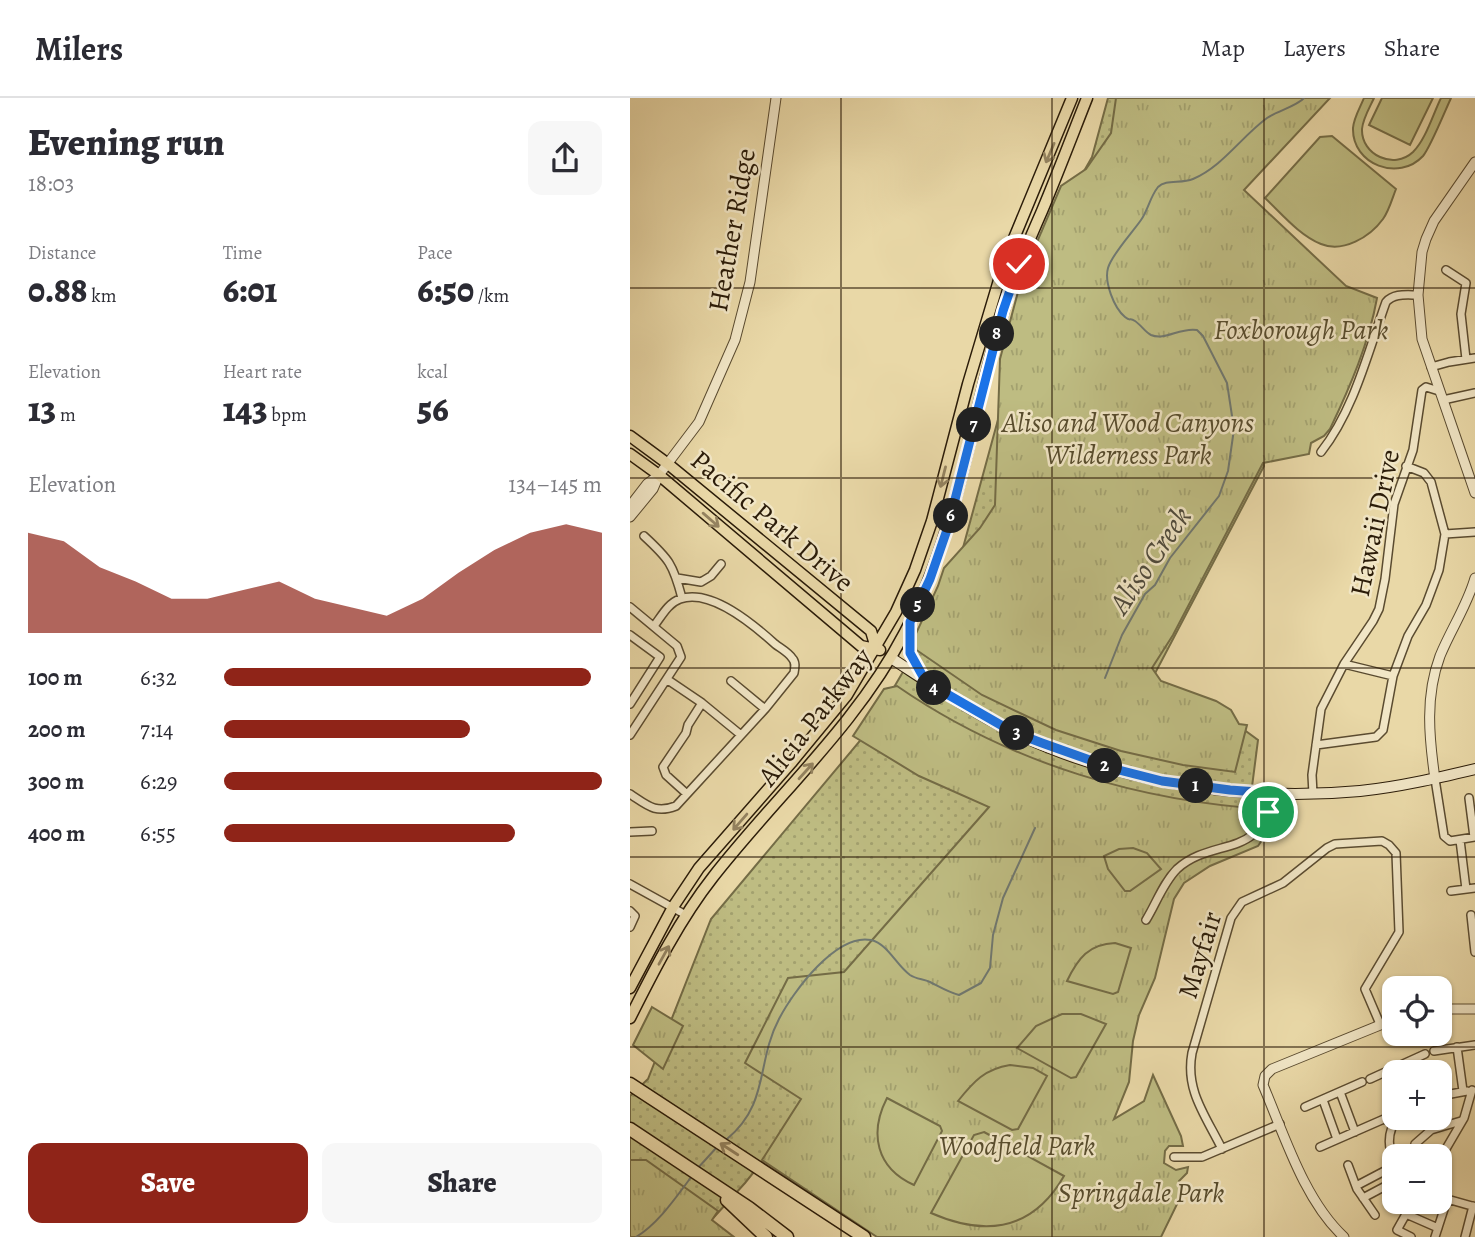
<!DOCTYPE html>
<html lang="en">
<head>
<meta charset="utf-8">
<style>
	body { margin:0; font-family:Alegreya,serif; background:#f7f7f7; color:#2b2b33; height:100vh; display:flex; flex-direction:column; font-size:26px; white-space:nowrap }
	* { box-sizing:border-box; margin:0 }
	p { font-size:23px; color:#7c7c81 }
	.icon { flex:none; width:38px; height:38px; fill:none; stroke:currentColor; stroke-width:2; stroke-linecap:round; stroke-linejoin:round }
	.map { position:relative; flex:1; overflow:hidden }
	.drawer { display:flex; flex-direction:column; background:#fff; width:630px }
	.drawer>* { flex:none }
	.controls { position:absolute; left:752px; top:878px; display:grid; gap:14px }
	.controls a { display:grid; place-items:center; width:70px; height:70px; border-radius:14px; background:#fff; box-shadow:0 2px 5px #0004; font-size:35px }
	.pin { position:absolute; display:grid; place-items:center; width:60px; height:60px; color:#fff; margin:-30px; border:4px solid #fff; border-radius:50%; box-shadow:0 2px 7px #0007 }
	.km { position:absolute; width:35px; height:35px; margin:-18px; border-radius:50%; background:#222; color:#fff; font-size:19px; line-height:35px; text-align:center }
	.round { display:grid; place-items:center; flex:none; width:74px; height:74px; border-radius:14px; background:#f7f7f7 }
	.summary { display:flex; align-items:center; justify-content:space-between; height:119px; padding:0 28px }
	h1 { font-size:38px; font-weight:800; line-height:52px }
	.metrics { display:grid; grid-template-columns:repeat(3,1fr); gap:10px; height:119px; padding:7px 28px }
	.metrics div { display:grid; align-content:center }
	.metrics b { font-size:35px; font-weight:800 }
	.metrics small { font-size:19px; font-weight:400 }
	.metrics p { font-size:19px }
	.chart { height:196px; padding:14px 28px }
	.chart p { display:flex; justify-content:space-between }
	.chart svg { width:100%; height:126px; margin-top:7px; fill:#8f2418; opacity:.7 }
	.cta { display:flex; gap:14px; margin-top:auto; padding:14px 28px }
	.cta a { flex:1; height:80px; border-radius:14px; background:#8f2418; color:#fff; font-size:28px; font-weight:800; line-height:80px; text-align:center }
	.cta a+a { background:#f7f7f7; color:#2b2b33 }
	ul { padding:0 28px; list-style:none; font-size:23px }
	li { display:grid; grid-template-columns:112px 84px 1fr; align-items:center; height:52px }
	li i { height:18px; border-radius:9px; background:#8f2418 }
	header { display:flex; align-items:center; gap:42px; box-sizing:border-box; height:98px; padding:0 35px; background:#fff; border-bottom:2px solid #e1e1e2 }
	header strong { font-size:33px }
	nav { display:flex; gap:38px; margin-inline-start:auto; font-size:24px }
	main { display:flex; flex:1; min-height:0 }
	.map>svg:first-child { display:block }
	.grass { fill:url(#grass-dots); stroke:#746c46; stroke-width:2 }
	.park { fill:url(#park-tufts); stroke:#746c46; stroke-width:2 }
	.pitch { fill:#bebc82; stroke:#746c46; stroke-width:2 }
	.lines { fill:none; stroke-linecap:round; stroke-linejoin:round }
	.stream { stroke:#707870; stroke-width:2 }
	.minor-casing { stroke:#5a4b30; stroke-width:10 }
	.tertiary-casing { stroke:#5a4b30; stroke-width:11 }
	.secondary-casing { stroke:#2b1c09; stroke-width:12 }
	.primary-casing { stroke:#2b1c09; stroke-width:13 }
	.motorway-casing { stroke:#2b1c09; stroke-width:15 }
	.minor { stroke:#f1e6c6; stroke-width:7 }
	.tertiary { stroke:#f1e6c6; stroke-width:9 }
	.secondary { stroke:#f1e6c6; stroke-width:10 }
	.primary { stroke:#e9d8a7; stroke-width:10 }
	.motorway { stroke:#e9d8a7; stroke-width:12 }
	.oneway { stroke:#948360 }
	.route-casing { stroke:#fff; stroke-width:14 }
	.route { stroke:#1a73e8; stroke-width:9 }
	.grid { fill:none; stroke:#2b1c09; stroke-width:2; stroke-opacity:0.55 }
	.labels { text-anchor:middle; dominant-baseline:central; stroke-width:5; stroke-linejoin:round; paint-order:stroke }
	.street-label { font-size:28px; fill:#2b1c09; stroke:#f1e6c6 }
	.park-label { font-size:28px; font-style:italic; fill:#574c2d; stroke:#f1e6c6 }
	.water-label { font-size:30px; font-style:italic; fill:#4e4a3c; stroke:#f1e6c6 }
</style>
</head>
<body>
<header>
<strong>Milers</strong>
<nav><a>Map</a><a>Layers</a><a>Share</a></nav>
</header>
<main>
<section class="drawer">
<div class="summary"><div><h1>Evening run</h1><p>18:03</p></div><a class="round"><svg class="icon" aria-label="share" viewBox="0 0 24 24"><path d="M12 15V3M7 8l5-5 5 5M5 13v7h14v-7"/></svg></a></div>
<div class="metrics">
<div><p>Distance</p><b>0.88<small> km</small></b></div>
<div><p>Time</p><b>6:01</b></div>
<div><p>Pace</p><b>6:50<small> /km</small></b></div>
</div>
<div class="metrics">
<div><p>Elevation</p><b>13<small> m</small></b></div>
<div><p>Heart rate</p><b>143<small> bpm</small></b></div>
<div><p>kcal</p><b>56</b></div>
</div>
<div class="chart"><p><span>Elevation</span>134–145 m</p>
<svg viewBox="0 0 160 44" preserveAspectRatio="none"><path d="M0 44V9L10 12L20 21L30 26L40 32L50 32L60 29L70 26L80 32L90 35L100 38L110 32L120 23L130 15L140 9L150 6L160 9V44z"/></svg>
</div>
<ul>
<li><b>100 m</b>6:32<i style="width:97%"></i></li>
<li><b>200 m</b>7:14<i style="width:65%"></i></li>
<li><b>300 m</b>6:29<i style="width:100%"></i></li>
<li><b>400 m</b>6:55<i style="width:77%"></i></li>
</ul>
<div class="cta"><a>Save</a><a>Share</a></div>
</section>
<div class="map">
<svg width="845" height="1139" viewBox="0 0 845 1139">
	<defs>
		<pattern id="grass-dots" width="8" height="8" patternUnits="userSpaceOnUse" patternTransform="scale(1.75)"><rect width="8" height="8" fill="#bebc82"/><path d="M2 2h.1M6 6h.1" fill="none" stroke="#a3a16f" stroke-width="1.8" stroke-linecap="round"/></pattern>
		<pattern id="park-tufts" width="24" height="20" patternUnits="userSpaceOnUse" patternTransform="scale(1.75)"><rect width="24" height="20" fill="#bebc82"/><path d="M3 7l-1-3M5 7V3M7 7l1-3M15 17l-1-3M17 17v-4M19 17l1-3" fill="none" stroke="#a3a16f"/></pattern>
	</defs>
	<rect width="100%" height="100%" fill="#e9d8a7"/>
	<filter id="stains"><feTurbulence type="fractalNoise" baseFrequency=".00286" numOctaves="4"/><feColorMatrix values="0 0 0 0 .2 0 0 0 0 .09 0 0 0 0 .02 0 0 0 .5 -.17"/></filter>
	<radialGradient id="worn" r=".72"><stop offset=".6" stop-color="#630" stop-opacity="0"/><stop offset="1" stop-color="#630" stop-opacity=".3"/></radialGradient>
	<path class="grass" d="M478,0H687L576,136L614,260L632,347L634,368L522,581L587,612L628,642L618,720L188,994L115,1085L66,1139H0V998L18,981L81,821L239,632L322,490L419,135L462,59Z"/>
	<path class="park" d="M486,0H700L614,92L716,188L747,200C739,245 720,289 700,331L694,338L681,345L679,356L633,365L543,537L522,570L531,583L586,603L601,612L609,626L617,627L605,674L553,667L491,653L426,632L352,597L285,551L283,542L308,488L314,470L350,430L365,407L370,261L392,179L431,88L456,71L481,35Z
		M267,588C380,666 513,705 649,712L643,726L628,748L580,768L554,785L544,801L525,880L509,917L503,943L499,984L484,1021L514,1003L523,977L551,1038L553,1048H539L535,1053L534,1065L546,1072L558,1069L557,1075L549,1083L552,1096L531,1139H247L132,1062L171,1001L115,965L158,880L214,874L359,709L289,678L223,638L254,591Z
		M22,909L53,928L33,971L3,947Z
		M0,1062H16L88,1113L82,1122L104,1139H0Z"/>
	<path class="pitch" d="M734,0H744C740,9 733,20 732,31C731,57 764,72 783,54C796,41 803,16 811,0H821C815,13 800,50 793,58C769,84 722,67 723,30C724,19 730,10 734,0Z
		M752,0H803L780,47L739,27Z
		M702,38L766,91C762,101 759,113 753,121C740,139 713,155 691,146C669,137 652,116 635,100L690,39Z
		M503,750L517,755L531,771L500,793H495L478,771L474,758L489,751Z
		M485,845L501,850L488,894L483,896L437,883C448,860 459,846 485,845Z
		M432,916H451L476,926L446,979L441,980L387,950L406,928Z
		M380,967L403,970L417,978L388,1031L382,1032L328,1003C344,983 355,971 380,967Z
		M257,1000L310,1028L312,1033L284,1087C246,1070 239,1035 257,1000Z
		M354,1034L434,1078C403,1132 356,1139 301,1115L344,1037Z"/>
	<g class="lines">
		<path class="stream" d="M475,580L492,537L515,496L525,487L540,460L589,398L598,373L604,331L597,285L573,238L567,232C550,229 535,243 521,237C515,234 511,227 505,223C499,219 501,224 495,219C484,210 474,184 478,170C482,156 502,135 511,122C518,112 520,99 528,89C536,81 551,86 563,81C593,68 611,39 637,20C647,13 667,8 674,0
			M97,1041C140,1005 126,964 149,921C163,894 206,835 241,842C258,846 266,867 280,877C286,881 293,881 300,884C310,889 318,894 329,897L351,885L360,870L363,837L373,800L405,730
			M67,1071L87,1049
			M6,1139C29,1125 46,1099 62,1078"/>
		<defs>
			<path id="minor" d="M816,172L836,185L831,216L836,261
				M801,269L819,264L845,260
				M813,302L845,295
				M691,354C724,312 738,254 756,204C764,195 776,197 788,197
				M815,436L845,434
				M14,438C39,461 43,466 52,500
				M47,480L71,484L81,478L91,466
				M0,509L47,548L51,559L0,637
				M0,537L30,559L0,606
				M714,566L763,578
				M38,582L72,605L111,637
				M101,583L135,611
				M686,647L746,639L753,632L763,578L778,538L796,507L809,472L815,436L801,384L794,375L776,368
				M805,681L814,738L820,743L845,739
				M0,696C17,707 25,716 46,708L135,611L164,575C165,569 166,564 162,560C158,554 150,550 145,546C124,527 81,490 50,501C38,505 31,519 24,528
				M57,696L36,677L33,669L56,635L58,627L72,605
				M683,696L682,677L691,611L714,566L743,523L749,511L755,481L764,406L783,352L792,292L796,289L809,293
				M839,700L844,739
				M0,734L22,733
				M830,742L836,791
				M0,786L56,817
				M821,793L845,790
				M0,813L5,818L0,829
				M841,817L845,854
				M516,822C526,806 533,785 547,771C583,738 634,763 641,695
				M827,949L833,993
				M804,953L845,947
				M758,973L765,991
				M740,981L795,956
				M710,994L725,1034
				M810,998L837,993
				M693,1002L707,1041
				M675,1009L732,984
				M690,1049L754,1021L764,1025
				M592,1051C576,1018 555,993 562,955L601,820L612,804L653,785L697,750L705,746L752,743L759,747L766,755L769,834L735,891L750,926
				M544,1059H572L650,1026
				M796,1059L785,1046L801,1032L831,1023
				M810,1061L834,1020L842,992
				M718,1067L727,1091L745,1117
				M765,1069C759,1052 755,1035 768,1020
				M726,1088L764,1068
				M810,1099L845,1109
				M733,1100L765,1083
				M781,1139L767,1132L776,1116L808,1130
				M805,1139L817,1102
				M835,1139L843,1108"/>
			<path id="tertiary" d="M845,64L804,123L796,141L792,154L788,197L792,241L845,395
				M0,408L17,386L28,378
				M0,419L23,391L29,377L69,324L105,242L120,184L146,0
				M805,681C799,639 795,598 810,558C821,531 837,508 845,480
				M810,911H845
				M714,1139C674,1102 654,1036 633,987L635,978L642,971L765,921"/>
			<path id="secondary" d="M280,526L278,549L294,581
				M261,560C301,586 340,613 383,634C489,685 614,704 730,693C769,689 807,680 845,671"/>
			<path id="primary" d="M0,338L38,366L241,533L246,550
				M0,356L29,377L231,548L250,552
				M0,890L43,809L69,770L161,665L217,597L266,514L285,472L302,423L338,286L375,162L442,0
				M0,920C24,872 50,821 83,779C147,697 226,628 275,534C328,433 341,319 374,211C384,177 398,145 412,113C428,75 442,38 457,0"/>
			<path id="motorway" d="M0,986L234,1139
				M0,1031L119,1110L157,1139
				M97,1102L136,1139"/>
		</defs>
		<use href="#minor" class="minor-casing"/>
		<use href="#tertiary" class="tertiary-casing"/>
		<use href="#secondary" class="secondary-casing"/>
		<use href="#primary" class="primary-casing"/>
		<use href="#motorway" class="motorway-casing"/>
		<use href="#minor" class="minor"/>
		<use href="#tertiary" class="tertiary"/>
		<use href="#secondary" class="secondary"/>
		<use href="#primary" class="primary"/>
		<use href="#motorway" class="motorway"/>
	</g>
	<defs><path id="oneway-shaft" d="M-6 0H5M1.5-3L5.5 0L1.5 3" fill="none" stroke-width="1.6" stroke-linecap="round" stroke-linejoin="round" transform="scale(1.75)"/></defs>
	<g class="oneway">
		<use href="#oneway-shaft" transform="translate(420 55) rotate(113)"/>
		<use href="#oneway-shaft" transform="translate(313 379) rotate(104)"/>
		<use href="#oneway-shaft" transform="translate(81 422) rotate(41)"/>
		<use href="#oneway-shaft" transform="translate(176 673) rotate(-48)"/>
		<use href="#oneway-shaft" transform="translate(110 724) rotate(131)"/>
		<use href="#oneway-shaft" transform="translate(34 857) rotate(-61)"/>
		<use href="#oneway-shaft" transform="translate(99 1051) rotate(-147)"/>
	</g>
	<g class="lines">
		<defs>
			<path id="route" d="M389,166L373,213L318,429L300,481L280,524V555L296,584L383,634L412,645L485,671L532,683L600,692L641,695L638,714"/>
		</defs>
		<use href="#route" class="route-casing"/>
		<use href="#route" class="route"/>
	</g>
	<path class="grid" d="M211,0V1139M422,0V1139M634,0V1139M0,190H845M0,380H845M0,570H845M0,759H845M0,949H845"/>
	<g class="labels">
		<g class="street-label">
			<text transform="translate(102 132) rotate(-80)">Heather Ridge</text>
			<text transform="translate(142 423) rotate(40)">Pacific Park Drive</text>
			<text transform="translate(745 425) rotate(-78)">Hawaii Drive</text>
			<text transform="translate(185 619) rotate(-52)">Alicia Parkway</text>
			<text transform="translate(570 857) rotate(-73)">Mayfair</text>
		</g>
		<g class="park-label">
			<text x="671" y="232">Foxborough Park</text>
			<text x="498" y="325">Aliso and Wood Canyons<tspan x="498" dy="32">Wilderness Park</tspan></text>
			<text x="387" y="1048">Woodfield Park</text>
			<text x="511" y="1095">Springdale Park</text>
		</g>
		<g class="water-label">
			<text transform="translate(520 462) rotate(-56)">Aliso Creek</text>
		</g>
	</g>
	<rect width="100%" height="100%" filter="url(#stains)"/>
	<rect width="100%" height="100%" fill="url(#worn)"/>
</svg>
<div class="controls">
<a><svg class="icon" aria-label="locate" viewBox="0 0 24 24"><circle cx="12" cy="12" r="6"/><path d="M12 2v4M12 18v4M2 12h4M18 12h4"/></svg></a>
<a>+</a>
<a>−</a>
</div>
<div class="pin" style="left:638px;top:714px;background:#1e9e55"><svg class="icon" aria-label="arrive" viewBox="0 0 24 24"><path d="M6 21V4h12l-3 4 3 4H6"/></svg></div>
<div class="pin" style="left:389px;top:166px;background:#d93025"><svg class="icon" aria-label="check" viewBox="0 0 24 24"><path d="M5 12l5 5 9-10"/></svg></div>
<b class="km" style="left:566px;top:688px">1</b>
<b class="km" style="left:475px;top:668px">2</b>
<b class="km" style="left:387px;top:635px">3</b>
<b class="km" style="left:304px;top:590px">4</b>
<b class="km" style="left:288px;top:507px">5</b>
<b class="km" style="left:321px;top:418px">6</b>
<b class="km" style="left:344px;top:327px">7</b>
<b class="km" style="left:367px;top:236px">8</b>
</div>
</main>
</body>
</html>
